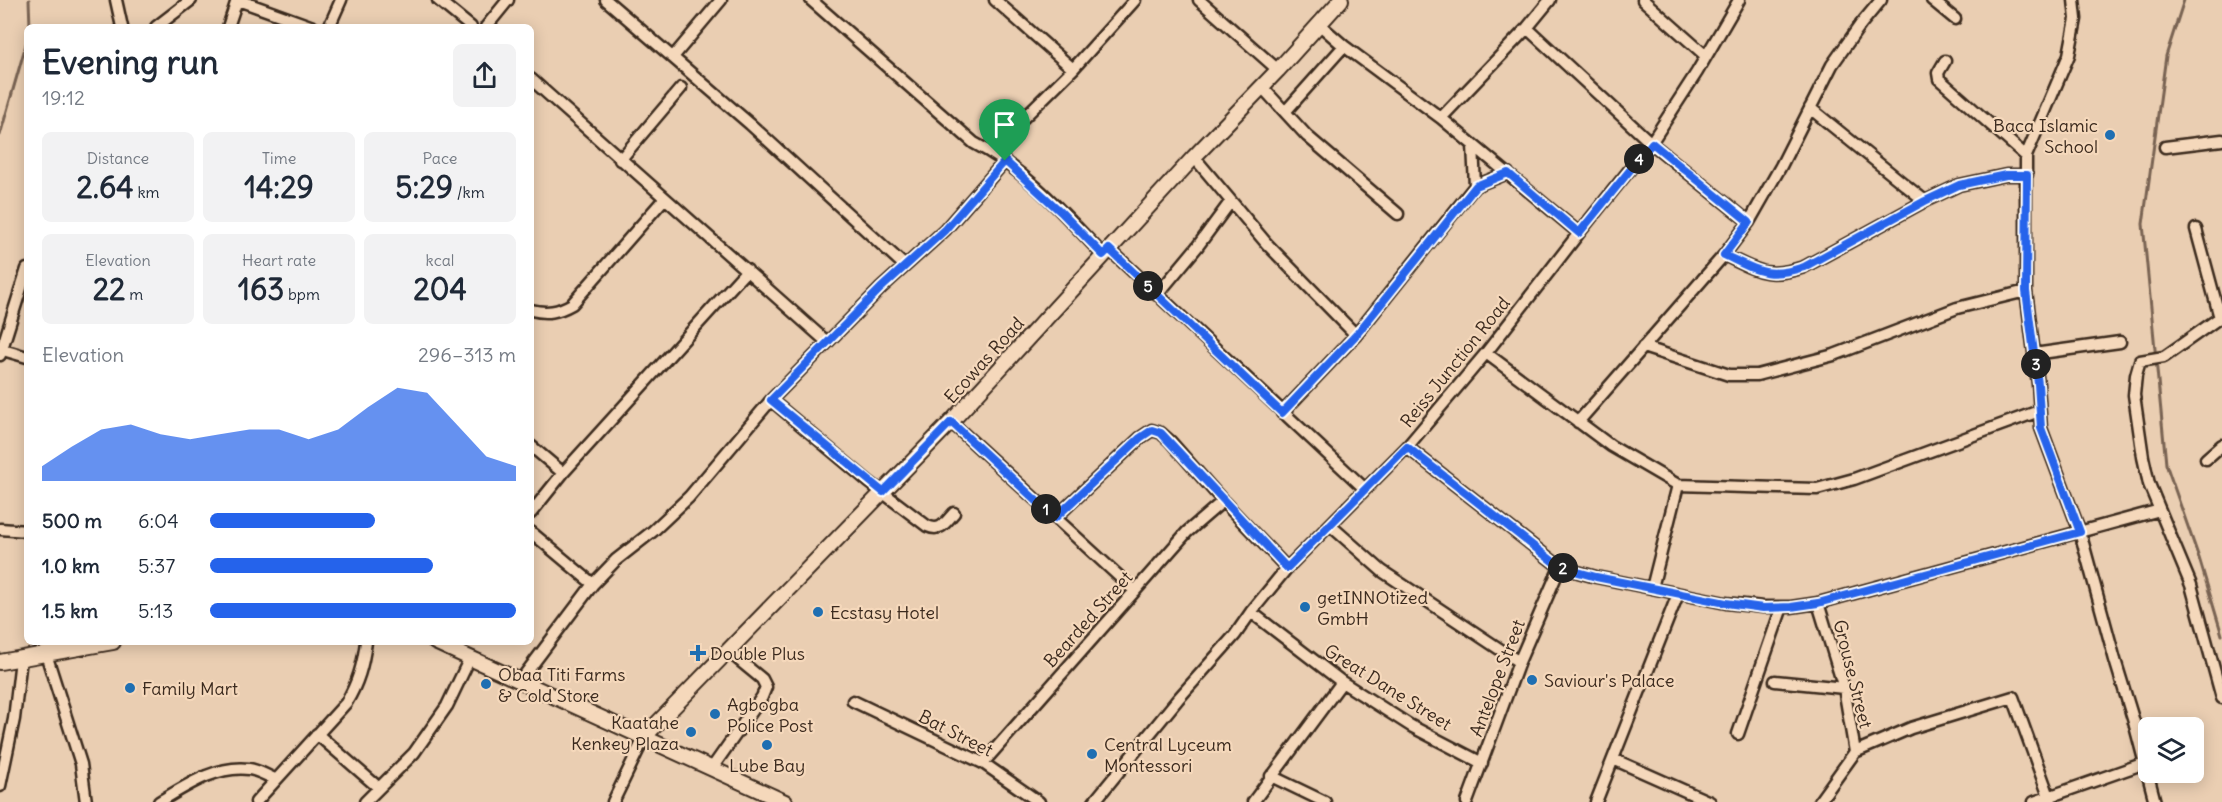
<!DOCTYPE html>
<html lang="en">
<head>
<meta charset="utf-8">
<style>
	body { margin:0; font-family:Delius,sans-serif; background:#f2f2f3; color:#1f2937; height:100vh; display:flex; flex-direction:column; font-size:22px; white-space:nowrap }
	* { box-sizing:border-box; margin:0 }
	p { font-size:20px; color:#747a83 }
	.icon { flex:none; width:33px; height:33px; fill:none; stroke:currentColor; stroke-width:2; stroke-linecap:round; stroke-linejoin:round }
	.map { position:relative; flex:1; overflow:hidden }
	.details { position:absolute; left:24px; top:24px; width:510px; height:621px; display:flex; flex-direction:column; background:#fff; border-radius:9px; box-shadow:0 3px 15px #0003 }
	.details>* { flex:none }
	.fabs { position:absolute; left:2138px; top:717px; display:grid; gap:12px }
	.fabs a { display:grid; place-items:center; width:66px; height:66px; border-radius:9px; background:#fff; box-shadow:0 3px 15px #0003; font-size:30px }
	.pin { position:absolute; display:grid; place-items:center; width:51px; height:51px; color:#fff; margin:-62px -26px; border-radius:50% 50% 50% 0; rotate:-45deg; box-shadow:0 0 6px #0007 }
	.pin .icon { rotate:45deg }
	.km { position:absolute; width:30px; height:30px; margin:-15px; border-radius:50%; background:#222; color:#fff; font-size:16px; line-height:30px; text-align:center }
	.round { display:grid; place-items:center; flex:none; width:63px; height:63px; border-radius:9px; background:#f2f2f3 }
	.overview { display:flex; align-items:center; justify-content:space-between; height:102px; padding:0 18px }
	h1 { font-size:33px; font-weight:700; line-height:45px }
	.metrics { display:grid; grid-template-columns:repeat(3,1fr); gap:9px; height:102px; padding:6px 18px }
	.metrics div { display:grid; align-content:center; border-radius:9px; background:#f2f2f3; text-align:center }
	.metrics b { font-size:30px; font-weight:700 }
	.metrics small { font-size:16px; font-weight:400 }
	.metrics p { font-size:16px }
	.chart { height:168px; padding:12px 18px }
	.chart p { display:flex; justify-content:space-between }
	.chart svg { width:100%; height:108px; margin-top:6px; fill:#2563eb; opacity:.7 }
	ul { padding:0 18px; list-style:none; font-size:20px }
	li { display:grid; grid-template-columns:96px 72px 1fr; align-items:center; height:45px }
	li i { height:15px; border-radius:8px; background:#2563eb }
	.map>svg:first-child { display:block }
	.lines { fill:none; stroke-linecap:round; stroke-linejoin:round }
	.stream { stroke:#796452; stroke-width:3 }
	.street-casing { stroke:#3b2a1e; stroke-width:15 }
	.secondary-casing { stroke:#3b2a1e; stroke-width:18 }
	.street { stroke:#f5d8bb; stroke-width:10 }
	.secondary { stroke:#f5d8bb; stroke-width:14 }
	.route-casing { stroke:#fff; stroke-width:12 }
	.route { stroke:#2563eb; stroke-width:8 }
	.poi-dot { fill:#1f6fb2; stroke:#f5d8bb; stroke-width:2 }
	.labels { text-anchor:middle; dominant-baseline:central; stroke-width:4.5; stroke-linejoin:round; paint-order:stroke }
	.poi-label { font-size:18px; fill:#3b2a1e; stroke:#f5d8bb; text-anchor:start }
	.street-label { font-size:18px; fill:#3b2a1e; stroke:#f5d8bb }
</style>
</head>
<body>
<div class="map">
<svg width="2222" height="802" viewBox="0 0 2222 802">
	<rect width="100%" height="100%" fill="#eaceb2"/>
	<filter id="ink" filterUnits="userSpaceOnUse"><feTurbulence type="fractalNoise" baseFrequency=".0167" numOctaves="2"/><feDisplacementMap in="SourceGraphic" scale="12" xChannelSelector="R" yChannelSelector="G"/><feConvolveMatrix kernelMatrix="1 2 1 2 8 2 1 2 1" color-interpolation-filters="sRGB"/></filter>
	<g filter="url(#ink)">
		<g class="lines">
			<path class="stream" d="M29,0L30,27
				M2184,0L2166,56L2143,224L2166,464L2199,558L2222,635
				M0,135L27,41"/>
			<defs>
				<path id="street" d="M116,0L122,27
					M238,0L313,27
					M438,0L471,27
					M606,0L750,124L905,266
					M811,0L974,143C1025,169 1065,215 1103,255
					M995,0L1073,69
					M1199,0L1278,70
					M1643,0L1706,56
					M1932,0L1955,19
					M2074,0L2076,19L2069,55L2026,156V291L2038,384L2041,428L2080,532L2115,660L2134,722L2155,802
					M1320,25L1344,46L1441,118L1579,233
					M156,27L191,0
					M228,27L237,0
					M329,27L341,0
					M486,27L508,0
					M1527,28L1651,143L1749,222
					M673,57L721,0
					M1945,61L1938,73L1939,79L2026,156
					M531,79L827,342
					M1262,87L1307,136L1398,214
					M1810,108L1925,201
					M1285,112L1344,46
					M1441,118L1527,28L1550,0
					M1473,145L1475,186
					M2165,147L2222,140
					M990,151L1073,69L1135,0
					M1194,157L1267,244L1356,335
					M620,160L681,88
					M2196,229L2220,318
					M1109,249L1365,489
					M1724,255C1758,271 1767,279 1804,267L1925,201L1959,185L2006,175H2027
					M1157,295L1197,247L1231,201
					M531,310C547,314 558,312 572,304L664,199
					M2222,316L2164,357L2140,361L2136,375L2134,395L2143,457L2149,484L2191,585L2222,698
					M1643,347L1729,375H1757L1834,355L1957,308L2026,291
					M3,350L27,357
					M1486,353L1611,446L1678,485L1817,489L1854,479L2039,411
					M2034,354L2120,342
					M0,355L27,269
					M771,400L869,482L927,526C941,532 945,523 954,513
					M1282,413L1356,335L1475,186L1508,173
					M951,422L1135,591
					M1578,422L1724,255L1749,222L1781,166L1832,65L1861,24L1881,0
					M531,446L563,473
					M1407,447L1560,567L1596,577L1726,603L1763,607H1791L1818,603L2160,510
					M2206,459L2222,445
					M531,513L563,473L747,270
					M1055,518L1140,438L1152,430L1161,433L1170,441L1223,501L1287,568
					M1331,526L1382,571L1519,662
					M0,529L27,531
					M531,532L593,584
					M1652,588L1678,485
					M1818,603L1844,688L1855,752
					M1251,612L1342,682L1411,726L1482,763
					M46,654L81,764L86,802
					M520,681L593,584L616,560L653,531L689,497L771,400L881,288L945,230L1005,161
					M1775,681L1844,688
					M853,701L983,763L1039,802
					M317,734L379,788
					M1738,734L1782,607
					M1613,759L1710,802
					M983,763L1187,532L1223,501
					M712,768L762,697L766,687L762,679L728,651
					M1271,776L1325,802
					M0,786L14,719L21,659
					M159,802C186,786 216,765 249,769C258,770 267,776 275,779
					M256,802L346,703C358,683 363,665 366,642
					M365,802L414,753L447,706L470,658
					M613,802L645,736
					M1094,802L1178,699L1235,635L1251,612L1287,568L1407,447L1486,353L1579,233L1651,143L1697,72L1739,0
					M1253,802L1342,682
					M1467,802L1519,662L1560,567
					M1596,802L1678,594
					M1819,802L1855,752L1911,728L2013,697L2051,802
					M2034,802L2145,763"/>
				<path id="secondary" d="M435,642L785,802
					M0,662L113,642
					M645,736L951,422L1194,157L1278,70L1341,0"/>
			</defs>
			<use href="#street" class="street-casing"/>
			<use href="#secondary" class="secondary-casing"/>
			<use href="#street" class="street"/>
			<use href="#secondary" class="secondary"/>
		</g>
	</g>
	<g class="lines" filter="url(#ink)">
		<defs>
			<path id="route" d="M1652,143L1749,222L1724,255C1758,271 1767,279 1804,267L1925,201L1959,185L2006,175H2027L2026,291L2038,384L2041,428L2080,532L1818,603L1791,607L1763,608L1726,603L1596,577L1560,567L1407,447L1287,568L1161,433L1152,430L1140,438L1055,518L951,422L883,492L771,400L881,288L945,230L1005,161L1061,212L1103,255L1109,249L1282,413L1356,335L1476,186L1508,173L1579,233Z"/>
		</defs>
		<use href="#route" class="route-casing"/>
		<use href="#route" class="route"/>
	</g>
	<g class="poi-dot">
		<circle cx="2110" cy="135" r="6"/>
		<circle cx="1305" cy="607" r="6"/>
		<circle cx="818" cy="612" r="6"/>
		<path d="M695 644h6v6h6v6h-6v6h-6v-6h-6v-6h6z"/>
		<circle cx="1532" cy="680" r="6"/>
		<circle cx="486" cy="684" r="6"/>
		<circle cx="130" cy="688" r="6"/>
		<circle cx="715" cy="714" r="6"/>
		<circle cx="691" cy="732" r="6"/>
		<circle cx="767" cy="745" r="6"/>
		<circle cx="1092" cy="754" r="6"/>
	</g>
	<g class="labels">
		<g class="poi-label">
			<text x="2098" y="125" text-anchor="end">Baca Islamic<tspan x="2098" dy="21">School</tspan></text>
			<text x="1317" y="597">getINNOtized<tspan x="1317" dy="21">GmbH</tspan></text>
			<text x="830" y="612">Ecstasy Hotel</text>
			<text x="710" y="653">Double Plus</text>
			<text x="498" y="674">Obaa Titi Farms<tspan x="498" dy="21">&amp; Cold Store</tspan></text>
			<text x="1544" y="680">Saviour's Palace</text>
			<text x="142" y="688">Family Mart</text>
			<text x="727" y="704">Agbogba<tspan x="727" dy="21">Police Post</tspan></text>
			<text x="679" y="722" text-anchor="end">Kaatahe<tspan x="679" dy="21">Kenkey Plaza</tspan></text>
			<text x="1104" y="744">Central Lyceum<tspan x="1104" dy="21">Montessori</tspan></text>
			<text x="767" y="765" text-anchor="middle">Lube Bay</text>
		</g>
		<g class="street-label">
			<text transform="translate(984 360) rotate(-48)">Ecowas Road</text>
			<text transform="translate(1455 362) rotate(-51)">Reiss Junction Road</text>
			<text transform="translate(1088 619) rotate(-48)">Bearded Street</text>
			<text transform="translate(1853 674) rotate(76)">Grouse Street</text>
			<text transform="translate(1497 678) rotate(-69)">Antelope Street</text>
			<text transform="translate(1388 687) rotate(32)">Great Dane Street</text>
			<text transform="translate(956 733) rotate(27)">Bat Street</text>
		</g>
	</g>
</svg>
<div class="fabs">
<a><svg class="icon" aria-label="layers" viewBox="0 0 24 24"><path d="M12 4l9 5-9 5-9-5zM3 14l9 5 9-5"/></svg></a>
</div>
<div class="pin" style="left:1005px;top:161px;background:#1e9e55"><svg class="icon" aria-label="arrive" viewBox="0 0 24 24"><path d="M6 21V4h12l-3 4 3 4H6"/></svg></div>
<b class="km" style="left:1046px;top:509px">1</b>
<b class="km" style="left:1563px;top:568px">2</b>
<b class="km" style="left:2036px;top:364px">3</b>
<b class="km" style="left:1639px;top:159px">4</b>
<b class="km" style="left:1148px;top:286px">5</b>
<section class="details">
<div class="overview"><div><h1>Evening run</h1><p>19:12</p></div><a class="round"><svg class="icon" aria-label="share" viewBox="0 0 24 24"><path d="M12 15V3M7 8l5-5 5 5M5 13v7h14v-7"/></svg></a></div>
<div class="metrics">
<div><p>Distance</p><b>2.64<small> km</small></b></div>
<div><p>Time</p><b>14:29</b></div>
<div><p>Pace</p><b>5:29<small> /km</small></b></div>
</div>
<div class="metrics">
<div><p>Elevation</p><b>22<small> m</small></b></div>
<div><p>Heart rate</p><b>163<small> bpm</small></b></div>
<div><p>kcal</p><b>204</b></div>
</div>
<div class="chart"><p><span>Elevation</span>296–313 m</p>
<svg viewBox="0 0 160 44" preserveAspectRatio="none"><path d="M0 44V38L10 30L20 23L30 21L40 25L50 27L60 25L70 23L80 23L90 27L100 23L110 14L120 6L130 8L140 21L150 34L160 38V44z"/></svg>
</div>
<ul>
<li><b>500 m</b>6:04<i style="width:54%"></i></li>
<li><b>1.0 km</b>5:37<i style="width:73%"></i></li>
<li><b>1.5 km</b>5:13<i style="width:100%"></i></li>
</ul>
</section>
</div>
</body>
</html>
